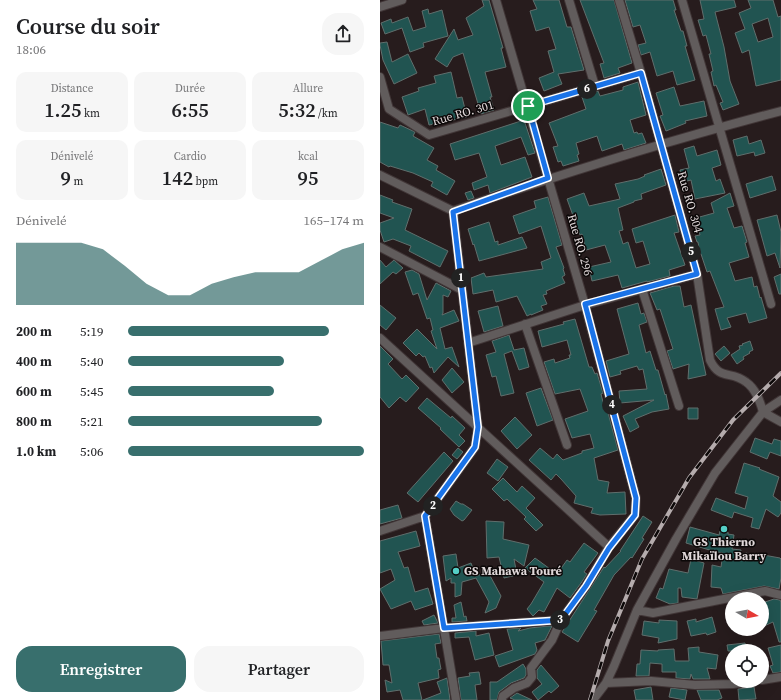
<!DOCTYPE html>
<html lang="fr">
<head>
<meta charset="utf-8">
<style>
	body { margin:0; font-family:"Source Serif 4",serif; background:#f6f6f6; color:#202124; height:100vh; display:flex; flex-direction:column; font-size:15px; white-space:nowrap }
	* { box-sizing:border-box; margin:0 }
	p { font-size:13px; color:#757577 }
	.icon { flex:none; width:22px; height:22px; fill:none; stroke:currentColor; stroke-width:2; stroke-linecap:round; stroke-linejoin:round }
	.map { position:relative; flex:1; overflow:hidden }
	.sheet { display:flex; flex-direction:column; background:#fff; width:380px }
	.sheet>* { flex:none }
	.needle { width:26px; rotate:99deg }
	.tools { position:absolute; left:345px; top:592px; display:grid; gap:8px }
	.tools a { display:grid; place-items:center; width:44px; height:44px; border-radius:50%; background:#fff; box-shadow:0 4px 16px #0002; font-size:20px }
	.pin { position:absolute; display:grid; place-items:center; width:34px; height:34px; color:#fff; margin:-17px; border:2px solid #fff; border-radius:50%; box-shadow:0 1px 4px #0007 }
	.km { position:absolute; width:20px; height:20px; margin:-10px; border-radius:50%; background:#222; color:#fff; font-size:11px; line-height:20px; text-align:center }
	.round { display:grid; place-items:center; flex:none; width:42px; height:42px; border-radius:16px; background:#f6f6f6 }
	.head { display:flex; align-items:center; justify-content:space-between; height:68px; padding:0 16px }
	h1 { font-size:22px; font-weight:600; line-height:30px }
	.metrics { display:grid; grid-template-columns:repeat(3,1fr); gap:6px; height:68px; padding:4px 16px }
	.metrics div { display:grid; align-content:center; border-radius:10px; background:#f6f6f6; text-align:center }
	.metrics b { font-size:20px; font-weight:600 }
	.metrics small { font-size:11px; font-weight:400 }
	.metrics p { font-size:11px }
	.chart { height:112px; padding:8px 16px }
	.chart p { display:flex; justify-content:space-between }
	.chart svg { width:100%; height:72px; margin-top:4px; fill:#386f6d; opacity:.7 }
	.cta { display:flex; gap:8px; margin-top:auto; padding:8px 16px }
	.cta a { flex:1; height:46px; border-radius:16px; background:#386f6d; color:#fff; font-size:16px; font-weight:600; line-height:46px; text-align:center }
	.cta a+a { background:#f6f6f6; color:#202124 }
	ul { padding:0 16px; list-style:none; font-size:13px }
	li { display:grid; grid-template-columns:64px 48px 1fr; align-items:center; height:30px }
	li i { height:10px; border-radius:5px; background:#386f6d }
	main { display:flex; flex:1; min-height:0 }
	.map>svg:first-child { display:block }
	.building { fill:#215451; stroke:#606e6c; fill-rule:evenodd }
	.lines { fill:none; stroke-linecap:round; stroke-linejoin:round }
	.minor-casing { stroke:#413637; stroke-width:10 }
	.minor { stroke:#615c5c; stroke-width:8 }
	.rail-casing { stroke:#b5acad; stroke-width:4 }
	.rail { stroke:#0c0808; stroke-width:2.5; stroke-dasharray:8; stroke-linecap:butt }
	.route-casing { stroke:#fff; stroke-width:8 }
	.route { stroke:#1a73e8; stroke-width:5 }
	.poi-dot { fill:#55cec6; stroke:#0c0808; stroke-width:1.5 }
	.labels { text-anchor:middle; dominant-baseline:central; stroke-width:3; stroke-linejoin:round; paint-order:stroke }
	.street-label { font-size:12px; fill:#e0d8d9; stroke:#0c0808 }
	.poi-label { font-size:12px; font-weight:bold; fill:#e0d8d9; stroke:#0c0808 }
</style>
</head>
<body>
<main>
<section class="sheet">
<div class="head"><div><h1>Course du soir</h1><p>18:06</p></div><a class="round"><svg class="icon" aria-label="share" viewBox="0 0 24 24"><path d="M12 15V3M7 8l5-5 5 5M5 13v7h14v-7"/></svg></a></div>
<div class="metrics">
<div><p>Distance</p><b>1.25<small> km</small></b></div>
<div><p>Durée</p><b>6:55</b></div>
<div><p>Allure</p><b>5:32<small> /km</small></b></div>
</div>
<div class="metrics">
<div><p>Dénivelé</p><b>9<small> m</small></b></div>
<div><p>Cardio</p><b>142<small> bpm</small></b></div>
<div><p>kcal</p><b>95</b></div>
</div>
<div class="chart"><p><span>Dénivelé</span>165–174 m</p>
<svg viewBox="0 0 160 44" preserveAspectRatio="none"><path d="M0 44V6L10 6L20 6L30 6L40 10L50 20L60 31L70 38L80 38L90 31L100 27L110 24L120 24L130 24L140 17L150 10L160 6V44z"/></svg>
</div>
<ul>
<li><b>200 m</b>5:19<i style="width:85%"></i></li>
<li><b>400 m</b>5:40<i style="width:66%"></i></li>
<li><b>600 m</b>5:45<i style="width:62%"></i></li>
<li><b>800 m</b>5:21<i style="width:82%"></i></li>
<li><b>1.0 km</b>5:06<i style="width:100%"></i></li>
</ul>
<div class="cta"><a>Enregistrer</a><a>Partager</a></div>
</section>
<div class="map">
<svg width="401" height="700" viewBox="0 0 401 700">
	<rect width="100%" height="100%" fill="#271c1d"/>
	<path class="building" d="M102,0H109L123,48H121L126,67L105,72L112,97H110L114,110L101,114L83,53L73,57L67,67L55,59L74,29L78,40L93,35L86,18L104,6Z
		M153,0H179L187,27H191L204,70L178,74L182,84L164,91L159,78L174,72L168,51L176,49L169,27L156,31L150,11L157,9Z
		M200,0H234L252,63L238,68L240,73L224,78L220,64L224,63Z
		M245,0H293L296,10H294L301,31H303L307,46H305L315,80L297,85L293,71L277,76L270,52L261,55L258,45L266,43L260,25L253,27Z
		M320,0H354L356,7L335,12L344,47L350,81L359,104L343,110L340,103L343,102L336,85L334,86L331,72L333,71L329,54H331L326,35L323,36L318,20L324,19Z
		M368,0H393L398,17L401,16V80L376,86L369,50L362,53L355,33L365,29L359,13L371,8ZM388,18L393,37L378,42L372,24Z
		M48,9L49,14L62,10L68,36L43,43L44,47L30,52L22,28L5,34L1,23L11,19L12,23L28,17L33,31L46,27L42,11Z
		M7,42L12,62L28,54L37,73L14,84L3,60L0,45V43Z
		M71,72L77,98L82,97L87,117L49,125L45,109L28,115L22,97L39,91L38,88L56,83L54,76Z
		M258,82L266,115L250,120L254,133L257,132L258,134L262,133L266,143L244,150L242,144L222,151L217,136L196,143L199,154L197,155L199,161L183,166L181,161L178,162L173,147L178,146L169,123L206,109L202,97L218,91L220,96L243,90V87Z
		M294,87L300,106L324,101L327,116L305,121L306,123L286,131L280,116L283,115L276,93Z
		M144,120L155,153L148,155L141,137L115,146L121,165L145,157L152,177L110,193L108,185L94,190L92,183L107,177L99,153L75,160L70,144Z
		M0,122L18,128L20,125L33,131L35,132L33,136L54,148L47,160L58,166L56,170L75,181L67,195L51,186L53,182L33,173L10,166L9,167L0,162Z
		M367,136L369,144L381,140L385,153L375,156L374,152L357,156L353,140Z
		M314,146L317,156L337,150L341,165L332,168L336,181L340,179L345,193L315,199L311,180L303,182L300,170L309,168L304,149Z
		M281,169L286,185L261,194L262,199L254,201V202L238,208L243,230L239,231L243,244L248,242L256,268L270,264L263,241L256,243L252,229L295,215L299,232L294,233L305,265L289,270L290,276L267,282V281L242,288L238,275L212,281L209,267L231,262L225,245L206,250L202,234L200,235L187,199L204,193L209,206L240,199L235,184L258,179L265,176L264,175Z
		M392,176L396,190L370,198L366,184Z
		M91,191L94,198L88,200L85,193Z
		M350,193L354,206L347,208L354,228L362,226L367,242L365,243L369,257L349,263L355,281L372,277L374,287L377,286L380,298L381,297L387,318L369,323L366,313L347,318L351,327L341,330L335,309L344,307L330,271L327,272L321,254H320L318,242H317L315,236L320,235L316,218L334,213L331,203Z
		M0,195L13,200L12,202L32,209L25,230L68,251L60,267L29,251L31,246L13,239L4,242L0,230V223L14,218L0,213Z
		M168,197L182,245L176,247L184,268L183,269L185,275L182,277L185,283L166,291L167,294L163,295L167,304L161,306L163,310L151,315V314L147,316L137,296L116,302L113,290L93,294L91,278L104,273L106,277L163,269L161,262L171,258L161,226L139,234L133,216L156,208L154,201Z
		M397,215L401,232L400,268L395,253L387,256L377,220Z
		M109,222L115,242L118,241V245L142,237L147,248L99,261L94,244L93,245L88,229Z
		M0,260L6,267L14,260L23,268L16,274L13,272L0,284Z
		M32,270L39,274L47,300L56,283L71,291L68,297L63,295V313L62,315L74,310L79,321L60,328L65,349L72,347L79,367L68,357L54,373L52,367L50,368L45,356L43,357L39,353L36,356L23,343L37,329L57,349L51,331L53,330L50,318L47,319L38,293L33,295L25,272Z
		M401,274V294H399L394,277Z
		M294,286H300L304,307L311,305L326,375L308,379L309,364L293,369L287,351L293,349L280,309L277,310L270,293Z
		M258,303L261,314L264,313L267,322L259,325L266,353L270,351L276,370H278L285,395L286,394L289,409L272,412L255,419L259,427L250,432L243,416L274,400L240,403L239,391L267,389L263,369L259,370L257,366L240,371L241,374L230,377L226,361L249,354L237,309Z
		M0,305L16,318L6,330L0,325Z
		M118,306L123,326L104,332L98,311Z
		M195,319L209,367H212L215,374L217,373L223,393L221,394L223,402L226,405L238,450L214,458L218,480L229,482L227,493L245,492L246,514L220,515L211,513L213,508L194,503L196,496L181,479L176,474L171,480L149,460L160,448L173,459L177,454L183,460L202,453V451L214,448L210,434L192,438L185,419L208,411L200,389L175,394L164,362L174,359L175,363L190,358L189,355H191L187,340L162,347L158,331L184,324L183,322Z
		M129,335L134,350L144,348L149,367L139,370L132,351L124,354L134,393L121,396L116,376L112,377L106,355L116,352L112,341Z
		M370,341L373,350L369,352L370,353L363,357L364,359L357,364L351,355L360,349L359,346L363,345L362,344Z
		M0,346L13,359L8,364L22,379L26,375L39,388L26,402L20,397L9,408L0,397Z
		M344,346L350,353L341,361L335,354Z
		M72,368L84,382L72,393L62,380Z
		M161,388L173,420L157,426L146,393Z
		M47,398L71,418L72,416L85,428L79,435L85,441L79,447L60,429L61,428L38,408Z
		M308,408H318V419H308Z
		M135,417L152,435L137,449L121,431Z
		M375,438L392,444L394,439L401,441V456L390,452L387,459L370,452Z
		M78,448L83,452L77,459L72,455Z
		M64,452L73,461L38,502L27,493Z
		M117,459L128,467L118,481L107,473Z
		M364,463L380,468L379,469L399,477L393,496L401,502V513L398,517L386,509L379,529L371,527L373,518L354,512L352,518L331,510L336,498L365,509L368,497L355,493Z
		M123,478L137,492L142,486L155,498L146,508L163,525L156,531L144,519L146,517L127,499L124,501L112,489Z
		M76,501L81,504H83L92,510L84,520L82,521L74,515L70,509Z
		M18,505L22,518L0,524V510Z
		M263,516L272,522L262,538L264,539L252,558L251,557L234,575L214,610L217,611L198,642L182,632L224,567L225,568L241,551H240Z
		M106,521L124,522L123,539L149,545L144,566L134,559L137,575L124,578L119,557L107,558Z
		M310,527L339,535L340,531L348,532V534L354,535L352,549L361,550L360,554L367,553V555L378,554L400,558L401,559V578L399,589L384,586L343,594L341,588L331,587L332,565L341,567L343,553L333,551L306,543Z
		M36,531L40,546L18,552L24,568L28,567L35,592L48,588L53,604L35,610L31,601L11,609L0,589L15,580L11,569L0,573V541Z
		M204,543L218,553L204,572L207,574L201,583L190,598L177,588L164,612L159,610L153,616L147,609L151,604L164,582L145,568L155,558L177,574L187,560L190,562Z
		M76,554L78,568L91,563L96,576L108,572L121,596L116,608L105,613L109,602L96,578L82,582L81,595L75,597V583H71V578L66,581L63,556Z
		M311,559L324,563L317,599L302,597L301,588H298V603L290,604L276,598L280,588L283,589L289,569L308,573Z
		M394,599L400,600L401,602V642H399L393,622L382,627V603Z
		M81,602L84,617L86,616L87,621L72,622V618H76L74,605Z
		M54,615L58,623L44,625L42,621Z
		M332,617L336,632L327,635L326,633L311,636L307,621L316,619V622Z
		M279,620L297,621V639L278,643L279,638L262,635L264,621L279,623Z
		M168,626H172L165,640L155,643L157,650L155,654L119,667L115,656L133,650L127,629L141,628L138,631L150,628Z
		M96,631V636L109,633L114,655L95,660L89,637L75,638V633Z
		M59,634L61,643L55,644L57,658H59L60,664L61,669L58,670L59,678L38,683L42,700H23L20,690L7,692L5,680L12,683L9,665H3L1,641Z
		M365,643L367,651H348L347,645Z
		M401,645V672L393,673L390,666L393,665L388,648Z
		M319,647V652L338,655L336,669L327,668L330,679H313L311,674L310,679L296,678V672H282V664L270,663L269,676H256L257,664H260L261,650L278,651V650L294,649L295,661H309L308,648Z
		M143,664L146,669V675L144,678L131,683L119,692L117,700H110V682H117Z
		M161,665L179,686L171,693L169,691L158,700L152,692L162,684L157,678V670Z
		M99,672L101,684L95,685L97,700H81L78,678L90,676L89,673Z
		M67,678L70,700H43L61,693L57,682Z
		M271,687L273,700H256L254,690Z
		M374,687L376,699L359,700L358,689Z
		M291,688L307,690L305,700L289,697Z
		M317,690H339L342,698L337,700H321Z
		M137,693L152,700H135L130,698Z"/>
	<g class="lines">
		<defs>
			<path id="minor" d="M116,0L205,305L256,498L255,515L229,547L206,586L181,620L172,640L151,668L152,677L147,683L134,688L123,696L122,700
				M189,0L215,86
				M239,0L261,73L317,274L330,360C340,381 351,370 366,382C376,389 380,401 383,412L401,422
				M302,0L391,304
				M0,7L22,0
				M0,77L9,109L49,135L261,73
				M0,175L73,211
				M0,247L82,290
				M262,289L299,406
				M145,324L187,445
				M0,338L229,547
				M88,343L205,305L317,274
				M401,400L383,412L335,473L296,539L257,610L273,613L385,591L401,595
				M45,516L76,700
				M0,531L45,516L95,447L98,427L73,211C181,174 290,140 401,111
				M0,636L64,628L181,620
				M382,680L401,677
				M226,683L271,681L315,685L353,684L375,681
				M213,700L226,683L234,666L257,610"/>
		</defs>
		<use href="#minor" class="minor-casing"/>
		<use href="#minor" class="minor"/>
		<defs>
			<path id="rail" d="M210,700L228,641L262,559L309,478L353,420L401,373"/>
		</defs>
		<use href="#rail" class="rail-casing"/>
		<use href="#rail" class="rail"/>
	</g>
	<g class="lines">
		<defs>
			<path id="route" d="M261,73L317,274L205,304L256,498L255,515L229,548L206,586L181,620L64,628L45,516L95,447L98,427L73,212L168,178L148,106Z"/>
		</defs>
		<use href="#route" class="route-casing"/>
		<use href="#route" class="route"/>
	</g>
	<g class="poi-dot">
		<circle cx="344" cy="529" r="4"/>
		<circle cx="76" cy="571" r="4"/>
	</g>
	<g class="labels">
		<g class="street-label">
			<text transform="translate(83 113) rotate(-16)">Rue RO. 301</text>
			<text transform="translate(310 202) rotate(74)">Rue RO. 304</text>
			<text transform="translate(200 245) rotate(74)">Rue RO. 296</text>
		</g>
		<g class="poi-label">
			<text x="344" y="542">GS Thierno<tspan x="344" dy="14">Mikaïlou Barry</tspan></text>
			<text x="84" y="571" text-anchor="start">GS Mahawa Touré</text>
		</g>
	</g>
</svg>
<div class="tools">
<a><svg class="needle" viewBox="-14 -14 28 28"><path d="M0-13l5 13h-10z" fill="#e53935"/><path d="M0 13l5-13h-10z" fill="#757577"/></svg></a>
<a><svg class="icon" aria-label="locate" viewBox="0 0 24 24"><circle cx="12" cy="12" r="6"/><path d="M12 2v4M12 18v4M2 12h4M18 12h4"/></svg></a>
</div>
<div class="pin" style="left:148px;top:106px;background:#1e9e55"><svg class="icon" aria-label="arrive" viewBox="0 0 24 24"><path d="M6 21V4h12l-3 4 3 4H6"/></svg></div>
<b class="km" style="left:81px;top:278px">1</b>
<b class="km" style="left:53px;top:506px">2</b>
<b class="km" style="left:180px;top:620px">3</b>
<b class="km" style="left:232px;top:405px">4</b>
<b class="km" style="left:311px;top:252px">5</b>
<b class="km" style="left:207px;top:89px">6</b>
</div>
</main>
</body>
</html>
